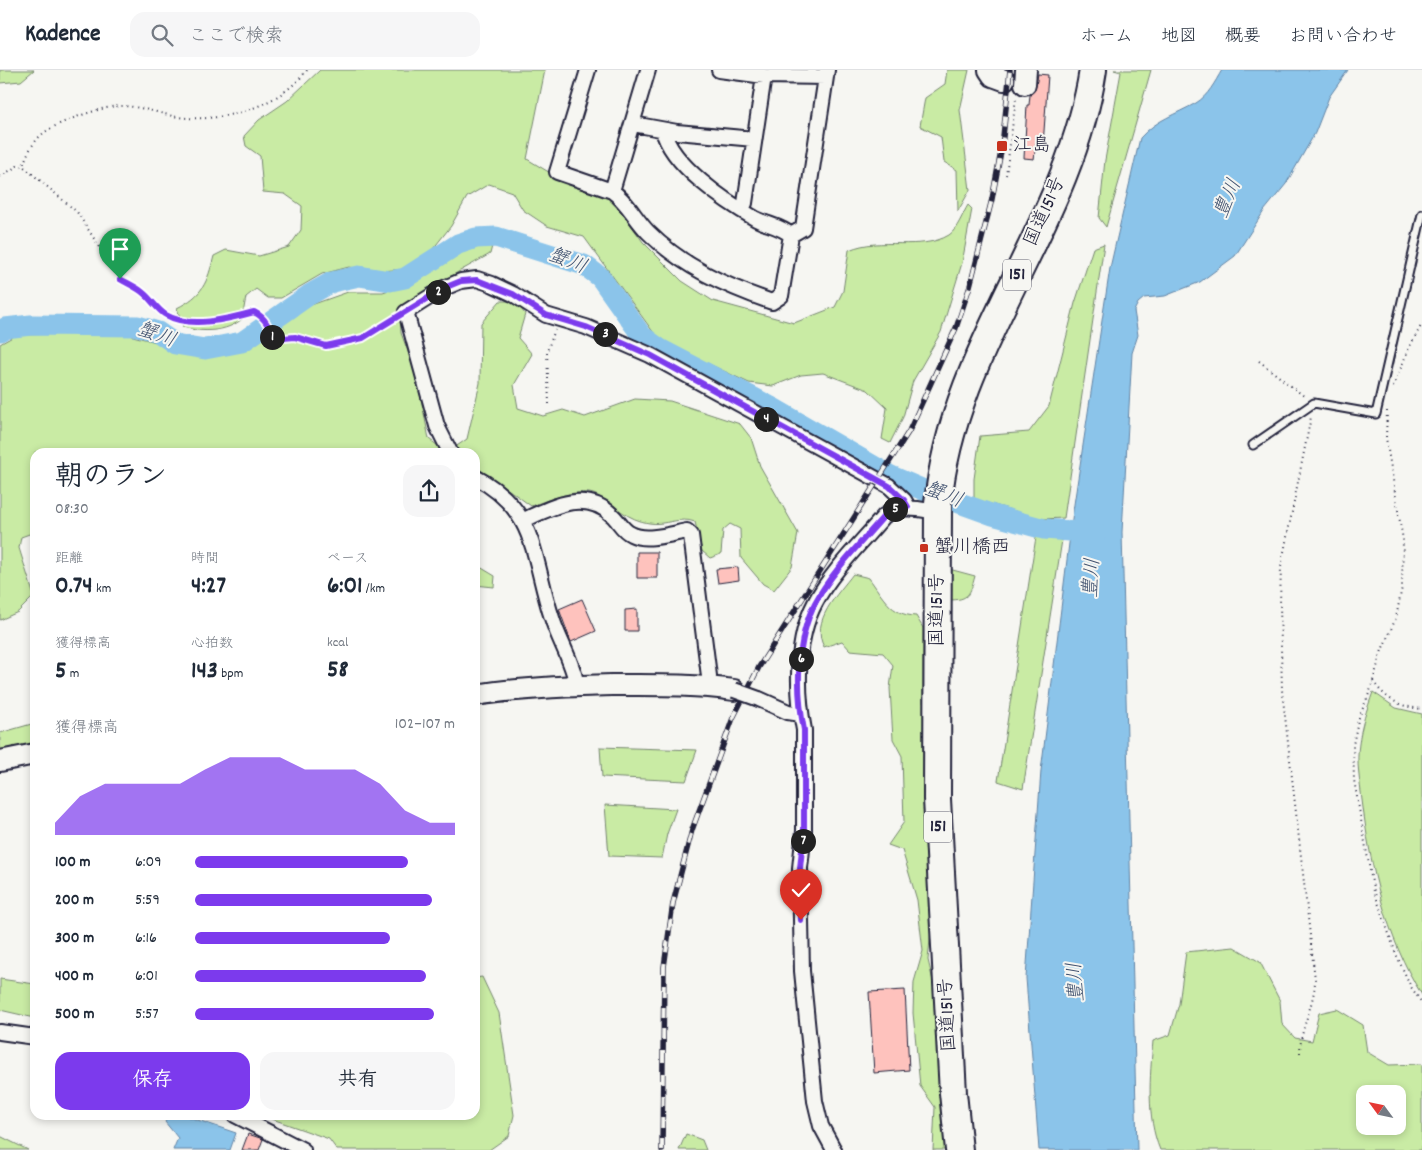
<!DOCTYPE html>
<html lang="ja">
<head>
<meta charset="utf-8">
<style>
	body { margin:0; font-family:Dekko,"Klee One",sans-serif; background:#f6f6f7; color:#1f2937; height:100vh; display:flex; flex-direction:column; font-size:19px; white-space:nowrap }
	* { box-sizing:border-box; margin:0 }
	p { font-size:16px; color:#747a83 }
	.icon { flex:none; width:28px; height:28px; fill:none; stroke:currentColor; stroke-width:2; stroke-linecap:round; stroke-linejoin:round }
	.map { position:relative; flex:1; overflow:hidden }
	.side { position:absolute; left:30px; top:378px; width:450px; height:672px; display:flex; flex-direction:column; background:#fff; border-radius:15px; box-shadow:0 2px 8px #0003 }
	.side>* { flex:none }
	.needle { width:32px; rotate:303deg }
	.tools { position:absolute; left:1356px; top:1015px; display:grid; gap:10px }
	.tools a { display:grid; place-items:center; width:50px; height:50px; border-radius:10px; background:#fff; box-shadow:0 2px 8px #0003; font-size:25px }
	.pin { position:absolute; display:grid; place-items:center; width:42px; height:42px; color:#fff; margin:-51px -21px; border-radius:50% 50% 50% 0; rotate:-45deg; box-shadow:0 0 5px #0007 }
	.pin .icon { rotate:45deg }
	.km { position:absolute; width:25px; height:25px; margin:-12px; border-radius:50%; background:#222; color:#fff; font-size:14px; line-height:25px; text-align:center }
	.round { display:grid; place-items:center; flex:none; width:52px; height:52px; border-radius:15px; background:#f6f6f7 }
	.summary { display:flex; align-items:center; justify-content:space-between; height:85px; padding:0 25px }
	h1 { font-size:28px; font-weight:700; line-height:38px }
	.figures { display:grid; grid-template-columns:repeat(3,1fr); gap:8px; height:85px; padding:5px 25px }
	.figures div { display:grid; align-content:center }
	.figures b { font-size:25px; font-weight:700 }
	.figures small { font-size:14px; font-weight:400 }
	.figures p { font-size:14px }
	.chart { height:140px; padding:10px 25px }
	.chart p { display:flex; justify-content:space-between }
	.chart svg { width:100%; height:90px; margin-top:5px; fill:#7c3aed; opacity:.7 }
	.button { display:flex; gap:10px; margin-top:auto; padding:10px 25px }
	.button a { flex:1; height:58px; border-radius:15px; background:#7c3aed; color:#fff; font-size:20px; font-weight:700; line-height:58px; text-align:center }
	.button a+a { background:#f6f6f7; color:#1f2937 }
	ul { padding:0 25px; list-style:none; font-size:16px }
	li { display:grid; grid-template-columns:80px 60px 1fr; align-items:center; height:38px }
	li i { height:12px; border-radius:6px; background:#7c3aed }
	header { display:flex; align-items:center; gap:30px; box-sizing:border-box; height:70px; padding:0 25px; background:#fff; border-bottom:1px solid #e0e1e3 }
	header strong { font-size:24px }
	nav { display:flex; gap:28px; margin-inline-start:auto; font-size:18px }
	.search { width:350px; height:45px; background:#f6f6f7; display:flex; align-items:center; gap:12px; box-sizing:border-box; padding:0 18px; border-radius:15px; color:#747a83; font-size:19px }
	.map>svg:first-child { display:block }
	.green { fill:#c9eba4; stroke:#768670; fill-rule:evenodd }
	.water { fill:#8bc4ea; stroke:#6183a4 }
	.lines { fill:none; stroke-linecap:round; stroke-linejoin:round }
	.river { stroke:#8bc4ea; stroke-width:21 }
	.building { fill:#fec2bd; stroke:#22223b }
	.lane-casing { stroke:#22223b; stroke-width:11 }
	.street-casing { stroke:#22223b; stroke-width:18 }
	.secondary-casing { stroke:#22223b; stroke-width:24 }
	.highway-casing { stroke:#22223b; stroke-width:30 }
	.path { stroke:#22223b; stroke-width:2; stroke-dasharray:1 4; stroke-linecap:butt }
	.lane { stroke:#f6f6f2; stroke-width:7 }
	.street { stroke:#f6f6f2; stroke-width:14 }
	.secondary { stroke:#f6f6f2; stroke-width:20 }
	.highway { stroke:#f6f6f2; stroke-width:26 }
	.rail-casing { stroke:#22223b; stroke-width:5.5 }
	.rail { stroke:#f6f6f2; stroke-width:4; stroke-dasharray:11; stroke-linecap:butt }
	.street-bridge-casing { stroke:#22223b; stroke-width:18; stroke-linecap:butt }
	.street-bridge { stroke:#f6f6f2; stroke-width:14 }
	.route-casing { stroke:#fff; stroke-width:10 }
	.route { stroke:#7c3aed; stroke-width:6 }
	.poi-dot { fill:#c8321e; stroke:#f6f6f2; stroke-width:2 }
	.labels { text-anchor:middle; dominant-baseline:central; stroke-width:4; stroke-linejoin:round; paint-order:stroke }
	.shield { fill:#f6f6f2; stroke:#626272; stroke-width:1 }
	.shield-label { font-size:18px; font-weight:bold; fill:#22223b }
	.poi-label { font-size:19px; fill:#22223b; stroke:#f6f6f2; text-anchor:start }
	.street-label { font-size:19px; fill:#22223b; stroke:#f6f6f2 }
	.water-label { font-size:20px; font-style:italic; fill:#425370; stroke:#f6f6f2 }
</style>
</head>
<body>
<header>
<strong>Kadence</strong>
<div class="search"><svg class="icon" aria-label="search" viewBox="0 0 24 24"><circle cx="10" cy="10" r="6"/><path d="M15 15l6 6"/></svg>ここで検索</div>
<nav><a>ホーム</a><a>地図</a><a>概要</a><a>お問い合わせ</a></nav>
</header>
<div class="map">
<svg width="1422" height="1080" viewBox="0 0 1422 1080">
	<rect width="100%" height="100%" fill="#f6f6f2"/>
	<filter id="ink" filterUnits="userSpaceOnUse"><feTurbulence type="fractalNoise" baseFrequency=".02" numOctaves="2"/><feDisplacementMap in="SourceGraphic" scale="10" xChannelSelector="R" yChannelSelector="G"/><feConvolveMatrix kernelMatrix="1 2 1 2 8 2 1 2 1" color-interpolation-filters="sRGB"/></filter>
	<g filter="url(#ink)">
		<path class="green" d="M0,0H34L21,11L0,13Z
			M320,0H545L527,89L552,104L608,128L624,145L643,172L682,211L713,231L794,253L835,237L843,221L849,180C880,166 921,182 949,165C957,160 963,143 968,135L972,139L962,193L941,262L913,311L903,347L890,373L882,369L887,338L868,320L823,303L801,305L773,316L749,313L659,270L584,167L547,156L523,140L512,122L489,114L467,127L451,156L429,184L407,199L380,201L349,197L322,204L281,228H268L256,219L246,227L242,249C227,262 202,263 183,257L177,238C203,225 207,213 214,186L226,180L259,186L289,177L301,160L302,136L285,124L263,122L260,86L246,76L244,66L259,50L287,31Z
			M947,0H969L960,40L970,120L958,141L957,100L944,92L941,67L920,56L925,28L945,14Z
			M1114,0H1151L1106,157L1099,148L1105,90L1121,2Z
			M1104,174L1064,448L1042,449L974,429V409L980,366L1029,362L1049,336L1075,233L1093,178Z
			M482,175L492,176L490,184L430,218L400,241L401,263L416,303L429,369L446,382H35V462L21,467L19,478L34,526L18,542L0,550V274L16,265L121,263L156,272L175,282L212,283L241,278L255,272L311,235L348,222H383L420,209L462,181Z
			M500,231H515L525,244L518,268L532,284L514,315L518,338L543,346L563,340L585,347L635,329L670,331L740,354L751,368L760,396L798,463L792,497L774,520L763,514L741,488L740,459L730,454L723,460L721,484L710,488L702,481L695,452C679,446 665,456 649,453C628,450 616,436 598,426C580,416 549,430 531,436L494,409L475,422V382H448L467,369L480,313L481,253Z
			M1036,467L1062,470L1023,719L998,711Z
			M475,494L495,506L494,517L475,515Z
			M949,499L975,506C970,524 969,530 949,530Z
			M853,504L869,508C883,527 890,545 916,546L923,558V632L928,648L932,849L928,890L940,941L948,1080H933L935,1037L920,1016L913,943L914,912L923,881L917,830L902,780L888,775L904,752L902,686L893,669L890,618L893,595L883,583L850,580L842,571L824,577C810,551 838,524 853,504Z
			M1373,622L1396,638L1422,644V925C1386,868 1370,796 1362,730C1360,712 1356,692 1359,674C1361,656 1367,639 1373,622Z
			M35,653V678L0,684V663Z
			M600,677L697,680L686,711L602,707Z
			M605,735L676,739L667,764L662,788L609,786Z
			M1234,877L1260,892L1280,931L1282,954L1295,968L1312,971L1319,943L1337,939L1363,955L1367,982L1389,995L1422,994V1080H1160C1146,1046 1150,1007 1153,971L1170,965L1179,934L1186,882ZM1365,1024H1398V1056H1365Z
			M482,907L499,943L514,1045L509,1066L489,1080H337L329,1069L261,1045H475V908Z
			M0,909L35,914V948L0,940Z
			M686,1064L702,1070L706,1080H679Z
			M0,1066L28,1080H0Z"/>
		<path class="water" d="M1222,0H1348L1329,27L1315,63L1286,114L1264,141L1235,186L1200,212L1165,226L1144,228L1138,233L1134,241L1138,265L1132,283L1122,462L1137,1080H1039L1026,908L1041,701L1073,441L1110,198L1140,68C1157,49 1175,45 1196,33C1208,26 1215,12 1222,0Z
			M169,1045H183L236,1063L230,1080H173L178,1068L165,1052Z"/>
		<g class="lines">
			<path class="river" d="M0,261L5,258L31,255L138,256L158,262L175,274L205,279L242,272L309,225L332,212L359,206L390,211L405,208L458,174L476,168L496,167L584,195L600,207L642,266L660,279L775,339L891,406L926,421L993,445L1044,459L1096,463"/>
		</g>
		<path class="building" d="M1038,4L1048,5L1043,75L1036,74L1034,89L1024,88L1027,35H1029L1030,25L1035,20Z
			M637,482H657V508H637Z
			M738,497L739,510L718,513L716,499Z
			M582,529L596,561L571,572L559,539Z
			M637,539V561H625V540Z
			M905,920L909,1000L874,1003L869,922Z
			M248,1064L263,1069L259,1080H242Z"/>
		<g class="lines">
			<defs>
				<path id="lane" d="M1253,375L1314,333L1376,344L1422,144"/>
				<path id="street" d="M588,0L557,102L612,121
					M648,0L612,121C627,131 635,149 648,162C683,197 726,216 772,232L781,226L791,165C780,156 768,155 756,149C726,132 671,95 663,60
					M719,0L764,6L826,7L827,0
					M633,54L677,62L754,69
					M742,140L745,133L764,6
					M791,165L803,158L826,7
					M450,382L437,356L406,242L444,218L461,211L477,209L492,214L513,224L546,245L586,257L650,285L889,416L904,430L908,437
					M475,407C538,440 532,488 552,548C559,571 573,592 577,616
					M524,450C552,437 585,419 612,445C619,451 622,460 631,464C646,472 671,464 687,461L691,465L709,606L708,616
					M759,629L788,642L801,644
					M0,962L35,967
					M235,1045L303,1080
					M834,1080L821,1056L815,1031L802,901L800,798L804,761V660C796,620 796,569 815,533C831,502 862,472 884,446C902,434 918,439 938,442"/>
				<path id="secondary" d="M989,0L993,6L1004,10
					M1025,14L1026,0
					M475,625C521,618 566,616 612,615C653,615 693,614 734,620
					M0,691L35,684"/>
				<path id="highway" d="M959,1080L953,1023L937,729L938,434C952,277 1070,154 1093,0"/>
			</defs>
			<use href="#lane" class="lane-casing"/>
			<use href="#street" class="street-casing"/>
			<use href="#secondary" class="secondary-casing"/>
			<use href="#highway" class="highway-casing"/>
			<path class="path" d="M307,0C282,34 229,51 188,48C167,47 146,37 124,36C105,35 61,51 45,62C34,70 27,83 23,96L77,142L120,209L140,220L165,244L177,250L197,251L221,249L254,242C266,248 269,257 273,269L295,267L326,275L363,268L395,249
				M1006,105L1016,28
				M0,107L17,96H22
				M1259,291L1305,327
				M1393,317L1409,278L1422,254
				M549,334L547,281L555,260
				M1387,341L1386,368L1403,470L1402,517L1396,548L1382,580L1370,621L1358,650L1353,675L1354,710L1373,818L1396,884L1411,917L1422,933
				M1373,611C1385,629 1400,637 1422,639
				M1300,983C1300,957 1315,935 1315,909L1282,620L1280,534L1281,497L1311,347"/>
			<use href="#lane" class="lane"/>
			<use href="#street" class="street"/>
			<use href="#secondary" class="secondary"/>
			<use href="#highway" class="highway"/>
			<defs>
				<path id="rail" d="M662,1080L664,897L673,833L692,760L733,648L759,597L909,361L956,258L970,216L992,129L1002,76L1010,0"/>
			</defs>
			<use href="#rail" class="rail-casing"/>
			<use href="#rail" class="rail"/>
			<defs>
				<path id="street-bridge" d="M734,620L759,629"/>
			</defs>
			<use href="#street-bridge" class="street-bridge-casing"/>
			<use href="#street-bridge" class="street-bridge"/>
		</g>
	</g>
	<g class="lines" filter="url(#ink)">
		<defs>
			<path id="route" d="M120,209C127,213 134,216 141,221C150,227 156,239 166,245C190,259 229,249 254,242C266,248 269,257 273,269L295,267L326,276L363,268L444,218L461,211L477,210L513,224L546,245L586,257L650,285L889,416L904,430L908,437L896,438L884,446C861,473 832,501 815,533C796,570 796,620 804,660V761L800,798L801,850"/>
		</defs>
		<use href="#route" class="route-casing"/>
		<use href="#route" class="route"/>
	</g>
	<g class="poi-dot">
		<rect x="996" y="70" width="12" height="12" rx="2.5"/>
		<rect x="919" y="473" width="10" height="10" rx="2.5"/>
	</g>
	<g class="labels">
		<g class="shield">
			<rect x="1003" y="189.5" width="28" height="31" rx="4"/>
			<rect x="924" y="741.5" width="28" height="31" rx="4"/>
		</g>
		<g class="shield-label">
			<text x="1017" y="205">151</text>
			<text x="938" y="757">151</text>
		</g>
		<g class="poi-label">
			<text x="1013" y="76">江島</text>
			<text x="934" y="478">蟹川橋西</text>
		</g>
		<g class="street-label">
			<text transform="translate(1046 142) rotate(-66)">国道151号</text>
			<text transform="translate(938 540) rotate(-90)">国道151号</text>
			<text transform="translate(949 945) rotate(-93)">国道151号</text>
		</g>
		<g class="water-label">
			<text transform="translate(1229 129) rotate(-67)">豊川</text>
			<text transform="translate(567 192) rotate(22)">蟹川</text>
			<text transform="translate(156 266) rotate(20)">蟹川</text>
			<text transform="translate(943 426) rotate(21)">蟹川</text>
			<text transform="translate(1093 508) rotate(-86)">豊川</text>
			<text transform="translate(1077 912) rotate(-94)">豊川</text>
		</g>
	</g>
</svg>
<div class="tools">
<a><svg class="needle" viewBox="-14 -14 28 28"><path d="M0-13l5 13h-10z" fill="#e53935"/><path d="M0 13l5-13h-10z" fill="#747a83"/></svg></a>
</div>
<div class="pin" style="left:120px;top:209px;background:#1e9e55"><svg class="icon" aria-label="arrive" viewBox="0 0 24 24"><path d="M6 21V4h12l-3 4 3 4H6"/></svg></div>
<div class="pin" style="left:801px;top:850px;background:#d93025"><svg class="icon" aria-label="check" viewBox="0 0 24 24"><path d="M5 12l5 5 9-10"/></svg></div>
<b class="km" style="left:272px;top:267px">1</b>
<b class="km" style="left:438px;top:222px">2</b>
<b class="km" style="left:605px;top:264px">3</b>
<b class="km" style="left:766px;top:349px">4</b>
<b class="km" style="left:895px;top:439px">5</b>
<b class="km" style="left:801px;top:589px">6</b>
<b class="km" style="left:803px;top:771px">7</b>
<section class="side">
<div class="summary"><div><h1>朝のラン</h1><p>08:30</p></div><a class="round"><svg class="icon" aria-label="share" viewBox="0 0 24 24"><path d="M12 15V3M7 8l5-5 5 5M5 13v7h14v-7"/></svg></a></div>
<div class="figures">
<div><p>距離</p><b>0.74<small> km</small></b></div>
<div><p>時間</p><b>4:27</b></div>
<div><p>ペース</p><b>6:01<small> /km</small></b></div>
</div>
<div class="figures">
<div><p>獲得標高</p><b>5<small> m</small></b></div>
<div><p>心拍数</p><b>143<small> bpm</small></b></div>
<div><p>kcal</p><b>58</b></div>
</div>
<div class="chart"><p><span>獲得標高</span>102–107 m</p>
<svg viewBox="0 0 160 44" preserveAspectRatio="none"><path d="M0 44V38L10 25L20 19L30 19L40 19L50 19L60 12L70 6L80 6L90 6L100 12L110 12L120 12L130 19L140 32L150 38L160 38V44z"/></svg>
</div>
<ul>
<li><b>100 m</b>6:09<i style="width:82%"></i></li>
<li><b>200 m</b>5:59<i style="width:91%"></i></li>
<li><b>300 m</b>6:16<i style="width:75%"></i></li>
<li><b>400 m</b>6:01<i style="width:89%"></i></li>
<li><b>500 m</b>5:57<i style="width:92%"></i></li>
</ul>
<div class="button"><a>保存</a><a>共有</a></div>
</section>
</div>
</body>
</html>
